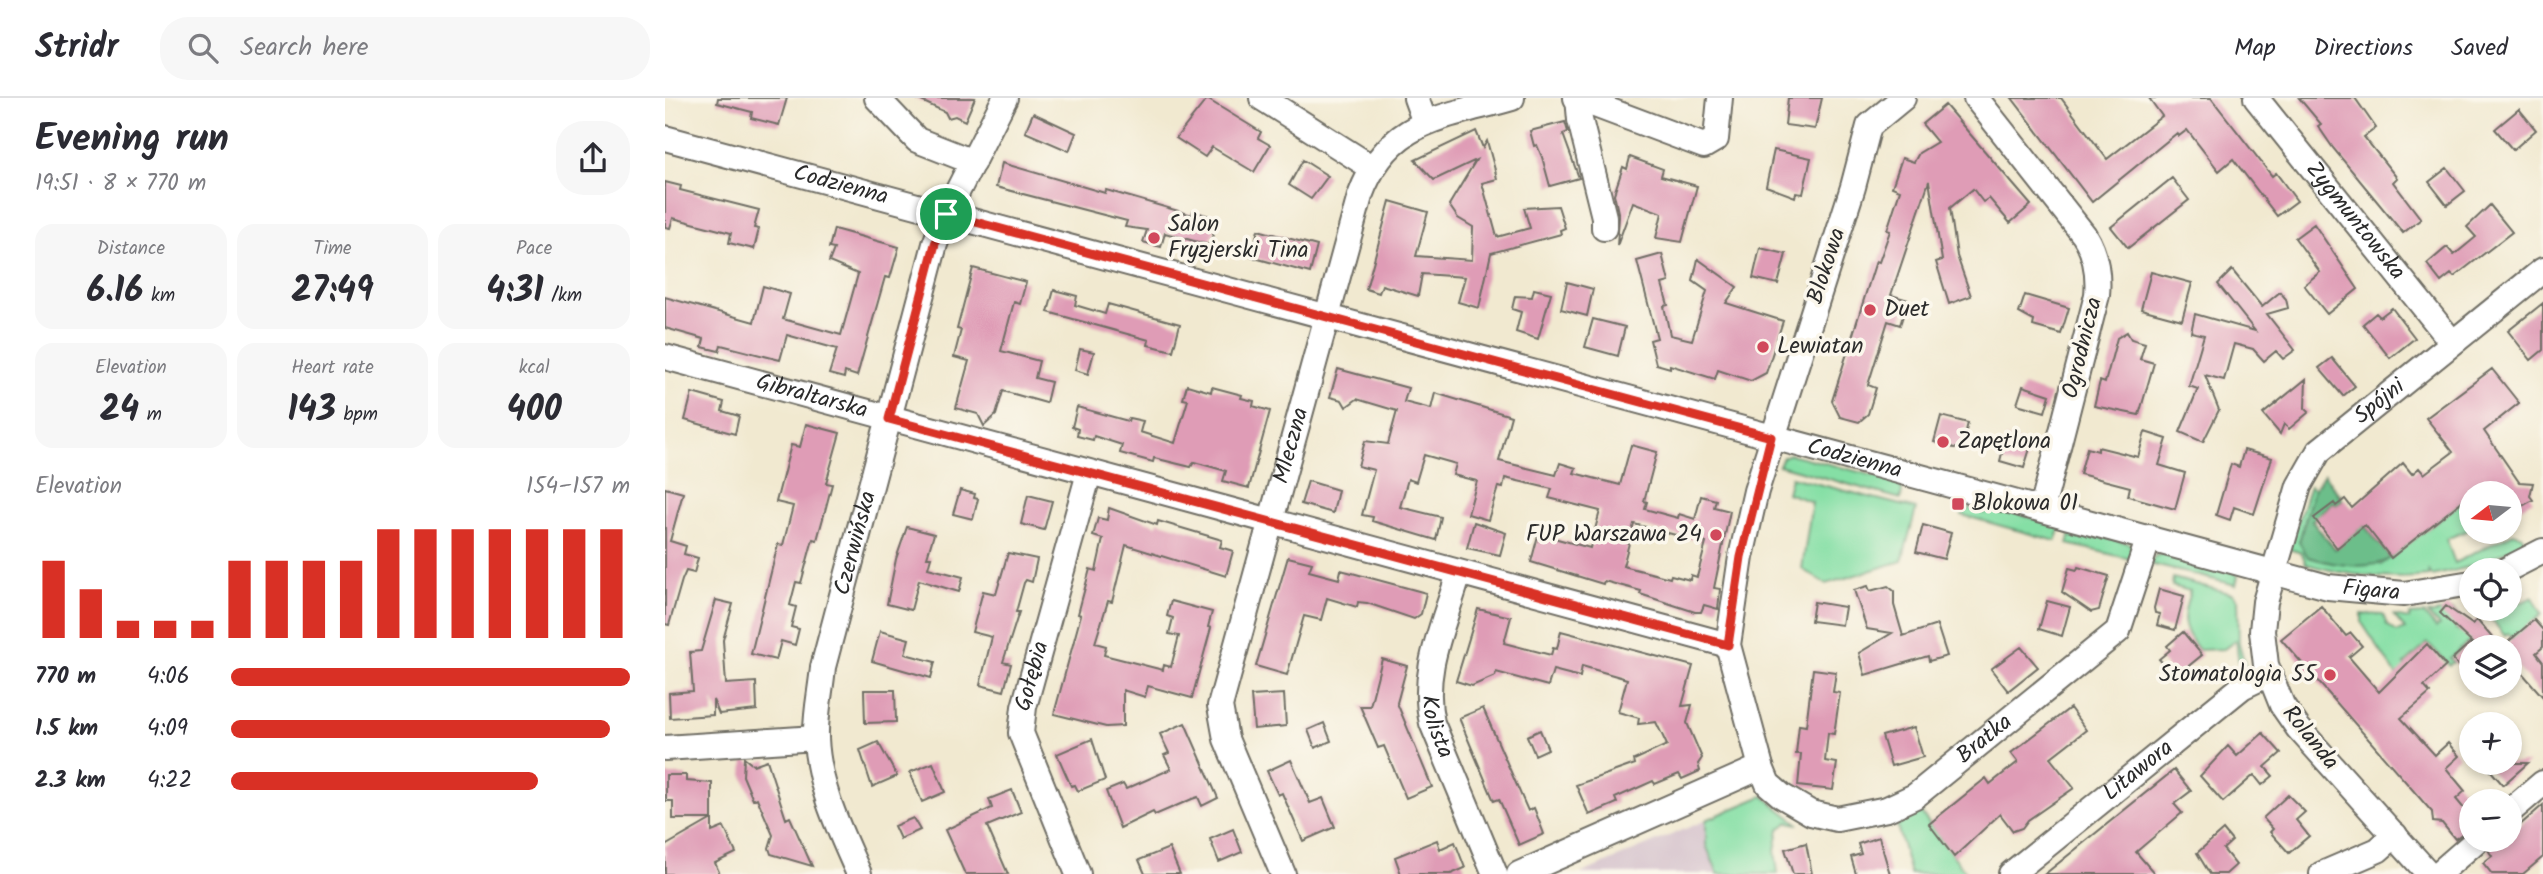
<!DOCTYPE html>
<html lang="en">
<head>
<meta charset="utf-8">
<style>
	body { margin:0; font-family:Kalam,sans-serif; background:#f7f7f7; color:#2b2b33; height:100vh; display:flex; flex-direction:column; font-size:26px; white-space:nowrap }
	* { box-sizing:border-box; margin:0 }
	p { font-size:23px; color:#7c7c81 }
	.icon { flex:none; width:38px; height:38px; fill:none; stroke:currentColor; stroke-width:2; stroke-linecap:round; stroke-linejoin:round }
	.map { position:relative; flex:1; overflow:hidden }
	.drawer { display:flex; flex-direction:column; background:#fff; width:665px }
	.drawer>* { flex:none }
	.needle { width:46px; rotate:254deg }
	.controls { position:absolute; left:1794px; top:383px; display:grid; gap:14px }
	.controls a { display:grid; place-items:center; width:63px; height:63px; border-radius:50%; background:#fff; box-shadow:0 4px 10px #0003; font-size:35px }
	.pin { position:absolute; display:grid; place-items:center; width:60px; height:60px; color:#fff; margin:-30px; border:4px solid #fff; border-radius:50%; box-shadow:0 2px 7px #0007 }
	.round { display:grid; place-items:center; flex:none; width:74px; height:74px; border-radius:28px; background:#f7f7f7 }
	.headline { display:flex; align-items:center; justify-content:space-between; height:119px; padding:0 35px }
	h1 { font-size:38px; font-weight:800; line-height:52px }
	.metrics { display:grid; grid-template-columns:repeat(3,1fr); gap:10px; height:119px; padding:7px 35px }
	.metrics div { display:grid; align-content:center; border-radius:18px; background:#f7f7f7; text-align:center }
	.metrics b { font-size:35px; font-weight:800 }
	.metrics small { font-size:19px; font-weight:400 }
	.metrics p { font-size:19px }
	.chart { height:196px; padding:14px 35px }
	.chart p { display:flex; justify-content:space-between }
	.chart svg { width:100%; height:126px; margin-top:7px; stroke:#d93025; stroke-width:6 }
	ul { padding:0 35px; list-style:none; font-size:23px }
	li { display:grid; grid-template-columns:112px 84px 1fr; align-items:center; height:52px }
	li i { height:18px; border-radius:9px; background:#d93025 }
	header { display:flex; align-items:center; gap:42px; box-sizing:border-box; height:98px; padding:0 35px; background:#fff; border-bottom:2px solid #e1e1e2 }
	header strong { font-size:33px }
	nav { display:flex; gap:38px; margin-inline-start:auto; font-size:24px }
	.search { width:490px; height:63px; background:#f7f7f7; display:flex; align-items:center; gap:18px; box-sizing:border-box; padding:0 24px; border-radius:28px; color:#7c7c81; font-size:26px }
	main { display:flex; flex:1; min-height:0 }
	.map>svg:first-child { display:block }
	.industrial { fill:#d1bdc9 }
	.green { fill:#85dfa5; stroke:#588568; stroke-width:2 }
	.forest { fill:#6cbe8a; stroke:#4c745a; stroke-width:2 }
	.building { fill:#df9cb6; fill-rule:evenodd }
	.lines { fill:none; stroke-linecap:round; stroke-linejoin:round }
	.minor-casing { stroke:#706e65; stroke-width:28 }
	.minor { stroke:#fff; stroke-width:24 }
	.route-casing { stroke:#fff; stroke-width:14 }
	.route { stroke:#d93025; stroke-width:9 }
	.poi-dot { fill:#d1495b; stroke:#fbf7ec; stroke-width:2.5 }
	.labels { text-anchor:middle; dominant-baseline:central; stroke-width:7; stroke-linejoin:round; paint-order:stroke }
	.street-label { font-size:23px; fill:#2b2b2b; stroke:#fbf7ec }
	.poi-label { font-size:23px; fill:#2b2b2b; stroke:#fbf7ec; text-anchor:start }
</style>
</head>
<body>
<header>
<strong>Stridr</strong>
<div class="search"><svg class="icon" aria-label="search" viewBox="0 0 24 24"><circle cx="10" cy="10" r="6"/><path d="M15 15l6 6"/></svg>Search here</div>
<nav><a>Map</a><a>Directions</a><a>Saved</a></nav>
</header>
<main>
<section class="drawer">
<div class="headline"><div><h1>Evening run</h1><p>19:51 · 8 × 770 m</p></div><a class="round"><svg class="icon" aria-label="share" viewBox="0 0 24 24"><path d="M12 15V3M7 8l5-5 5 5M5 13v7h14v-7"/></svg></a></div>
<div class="metrics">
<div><p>Distance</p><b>6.16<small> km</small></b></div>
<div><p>Time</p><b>27:49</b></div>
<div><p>Pace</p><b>4:31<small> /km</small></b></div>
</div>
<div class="metrics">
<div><p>Elevation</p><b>24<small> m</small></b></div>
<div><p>Heart rate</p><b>143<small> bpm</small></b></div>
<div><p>kcal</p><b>400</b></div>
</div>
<div class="chart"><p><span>Elevation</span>154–157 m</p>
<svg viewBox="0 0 160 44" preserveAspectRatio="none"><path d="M5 44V17M15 44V27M25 44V38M35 44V38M45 44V38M55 44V17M65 44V17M75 44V17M85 44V17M95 44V6M105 44V6M115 44V6M125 44V6M135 44V6M145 44V6M155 44V6"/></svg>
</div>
<ul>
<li><b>770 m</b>4:06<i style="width:100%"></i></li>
<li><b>1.5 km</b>4:09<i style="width:95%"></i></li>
<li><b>2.3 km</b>4:22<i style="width:77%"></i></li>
</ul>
</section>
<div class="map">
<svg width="1878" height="776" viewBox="0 0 1878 776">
	<rect width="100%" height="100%" fill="#fbf7ec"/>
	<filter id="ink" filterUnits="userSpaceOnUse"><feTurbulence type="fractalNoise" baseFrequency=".0143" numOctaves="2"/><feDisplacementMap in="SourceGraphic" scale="14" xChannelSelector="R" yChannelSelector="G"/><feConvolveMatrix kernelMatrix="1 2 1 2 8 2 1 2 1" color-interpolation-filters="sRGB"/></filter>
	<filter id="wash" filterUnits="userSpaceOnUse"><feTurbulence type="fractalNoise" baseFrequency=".00686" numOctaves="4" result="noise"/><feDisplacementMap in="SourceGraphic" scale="28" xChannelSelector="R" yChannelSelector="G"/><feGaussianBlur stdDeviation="1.57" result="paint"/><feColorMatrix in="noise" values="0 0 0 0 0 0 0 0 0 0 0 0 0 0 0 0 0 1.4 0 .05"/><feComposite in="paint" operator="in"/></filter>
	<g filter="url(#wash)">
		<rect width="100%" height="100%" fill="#f1e9d0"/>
		<path class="industrial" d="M1041,722V747L1053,776H915Z"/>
		<path class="green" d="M1125,356L1233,384L1237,392L1236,401L1114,367L1118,359Z
			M1126,379L1251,411L1237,463L1161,486L1137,471L1147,404L1122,395Z
			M1645,388L1649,391L1634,444L1716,467L1800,401L1806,405V431L1781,441L1790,465L1848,435L1856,437L1861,445L1804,469L1767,478L1763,471L1764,478C1722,483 1681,477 1641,466L1637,455L1624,451Z
			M1323,406L1396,429L1391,443L1297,417L1299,409L1320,415Z
			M1407,432L1463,445L1469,449V462L1403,446Z
			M1500,455L1565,472L1573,478L1571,487L1485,466L1490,458Z
			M1508,480L1568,496L1573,502L1574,545L1582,575L1574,566L1571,542L1559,551L1534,552C1515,528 1517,522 1525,493L1507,488Z
			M1849,493L1855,505L1868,499L1877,516L1848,541L1843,535L1840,538L1818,511H1844L1845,495Z
			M1788,512L1798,521L1791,531L1809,540L1785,560L1789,564L1784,567L1763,545L1739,567L1741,570L1732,578L1697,525V516L1718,517L1722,527L1732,534L1740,531L1729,518L1744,521L1745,517L1759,516L1771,530L1774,528L1763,516Z
			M1098,698L1134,726L1123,724L1114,731L1110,752L1113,776H1053L1041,747V722Z
			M1254,712L1302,776H1245L1230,720Z"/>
		<path class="forest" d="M1659,376L1678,402L1671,407L1668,404L1647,423L1670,451L1699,427L1726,460C1704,474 1666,466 1643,459L1634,444L1649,391Z"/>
		<g id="blocks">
			<path class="building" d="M53,0H122L114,27L86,20L87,14L52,5Z
				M250,0H310L300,23L290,18L283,20L280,14Z
				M1123,0H1157L1150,31L1120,27Z
				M1347,0H1396L1442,61L1497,18L1484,0H1546L1607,78L1611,75L1632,103L1612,118L1568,61L1554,73L1522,32L1514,38L1512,35L1427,104Z
				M1634,0H1690L1711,30L1699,39L1732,80L1728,84L1756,121L1738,135L1668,50L1653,28L1656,26Z
				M542,1L596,34L593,40L605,47L589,74L547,49L540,59L511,40Z
				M1280,7L1366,107L1345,125L1324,100L1318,104L1308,91L1285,110L1292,158L1306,198L1284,206L1271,164L1277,162L1264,83L1226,197L1243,202L1235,227L1223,223L1203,287L1211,290L1203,316L1194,324L1175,319L1167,303L1211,163L1214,164L1225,133L1222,132L1235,92L1227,89L1237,60L1249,64L1254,55L1272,44L1257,26Z
				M1854,11L1871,32L1848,52L1830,31Z
				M368,15L411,35L404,53L360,34Z
				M900,24L903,34L898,36L914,80L885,88L877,59L872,47L869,48L865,33Z
				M811,33L818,50L822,43L830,72L832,81L817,85L832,139L865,130L859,110L893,108L900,130L895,132L896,136L826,155L814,210L793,204L800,179L757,176L753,198L717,187L714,195L701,191L725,103L763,114L751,158L807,162L808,129L793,120L784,107L811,62L769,82L750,62Z
				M1109,52L1146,60L1138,96L1131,95L1130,99L1101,88Z
				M965,59L998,71L996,78L1032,88L1017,144L991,140L997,115L968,104L952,148L954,119L949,96L958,69L962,71Z
				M638,62L663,78L646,101L624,87Z
				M337,65L440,95L441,92L527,117L528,113L554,121L544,147L500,135L496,149L478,144L482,132L460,129L462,123L331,89Z
				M1782,70L1800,93L1782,107L1764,84Z
				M1507,80L1524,102L1463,150L1446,129Z
				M0,84L16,88L15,92L94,112L89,130L94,131L89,151L64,145L66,135L8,120L5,130L0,129Z
				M1825,107L1847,134L1789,179L1786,176L1776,184L1762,166L1782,149L1789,157L1811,139L1802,129Z
				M1649,126L1693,191L1662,216L1639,187L1655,174L1630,140Z
				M169,131L234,149L225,180L220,179L192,278L180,274L179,280L164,276L172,251L122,237L115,262L56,247L54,253L37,249L39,241L0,230V199L89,224L98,188L125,196L118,221L176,237L193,176L164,164L169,151L164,150Z
				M593,132L652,148L645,175L586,159Z
				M1095,150L1121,156L1113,186L1088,180Z
				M997,156L1004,184L997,186L1003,207L999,208L1005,237L1027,242L1042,193L1028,183L1033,161L1072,189L1061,205L1118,223L1101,275L1086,283L1053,272L1050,281L1005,267V270L991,266L985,242L992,240L972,163Z
				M308,170L361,184L355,206L349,204L336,253L374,263L370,280L386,284L381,305L338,293L331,317L319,328L313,316L291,310L304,263L289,259L296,232L292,231Z
				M1567,172L1597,209L1615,194L1621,201L1623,210L1602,216L1630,252L1618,261L1611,253L1599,263L1588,251L1569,246L1559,282L1540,277L1554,312L1538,344L1515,334L1533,291L1524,288L1539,237L1526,234L1530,216L1590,233L1553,186Z
				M1486,174L1527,185L1517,222L1476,211Z
				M902,184L928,191L922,218L896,211Z
				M869,191L886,195L873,241L851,234L856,214L847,211L850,198L867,199Z
				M389,192L412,198L410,207L440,216L443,206L515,226L508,253L483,247L484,242L383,214Z
				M1360,197L1404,210L1396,236L1368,228L1369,223L1354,215Z
				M1878,205V252L1866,262L1843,233Z
				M1727,210L1750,240L1725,260L1698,226L1711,215L1715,219Z
				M928,221L960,229L953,258L920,249Z
				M1462,234L1466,241L1480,245L1475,261L1489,265L1474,317L1429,308L1435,283L1440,285L1452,240Z
				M415,251L429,254L423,276L410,272Z
				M1667,260L1690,288L1678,298L1654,270Z
				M673,271L743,290L739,304L766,311L770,295L846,318L834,363L891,377L895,365L911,370L909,375L955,387L966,347L992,354L979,403L982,404L980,411L1013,420L1014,416L1030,421L1036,398L1051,402L1049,409L1065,413L1049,490L1055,491L1053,511L1039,507L1036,514H1030L975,496L976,493L939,483L938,486L866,464L875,430L891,435L889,440L925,450L935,413L884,400L887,391L840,380L838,390L833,389L823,422L803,416L812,383L788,377L791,366L759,357L751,384L743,381L735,409L776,419L771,442L707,423L708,419L697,417L709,372L693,368L700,343L723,346L732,313L692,301L681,309L677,302L665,299ZM969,426L1041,445L1032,479L1026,477L1025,482L1006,477L1005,480L958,468Z
				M1827,271L1854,305L1819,333L1854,384L1868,385L1865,398L1868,402L1852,411L1844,396H1806L1726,460L1700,427L1672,450L1649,420L1669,405L1671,408L1680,401L1687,410L1738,365L1747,376L1754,370L1759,376L1788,354L1761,320Z
				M1641,281L1640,310L1644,314L1624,331L1619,326L1615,336L1598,316Z
				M522,287L546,294L547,289L577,297L576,300L589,303L588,308L605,313L584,390L558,383L561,373L529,364L526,369L489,360L488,364L455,355L457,347L429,338L428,342L412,338L413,331L407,329L412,309L463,323L464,320L478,323L475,334L510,345L523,302L518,301Z
				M1358,288L1385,297L1380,314L1352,306Z
				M27,295L59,304L57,313L74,318L70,336L20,322Z
				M1276,318L1303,325L1296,352L1269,344Z
				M141,326L175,335L161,385L167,386L160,413L152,442L148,441L136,485L131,484L125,507L131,509L126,529L134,531L130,547L116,543L111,562L86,556L113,446L118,447L128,408L111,404L126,347L135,349Z
				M1480,334L1502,341L1494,367L1520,375L1510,411L1463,398L1465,389L1415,376L1422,350L1433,353V349L1473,359Z
				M1341,340L1366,347L1359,370L1335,363Z
				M1579,352L1607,360L1589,416L1569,409L1565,422L1551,417L1566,366L1574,369Z
				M643,383L673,392L668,415L636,406Z
				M0,390L18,395L5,443L21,448L19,456L33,460L29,475L21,473L17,482L4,527L0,526Z
				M295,392L310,396L309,400L313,401L308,421L288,416Z
				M363,397L387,403L379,432L356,426Z
				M444,410L492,427L493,423L557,442L555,449L568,453L561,478L461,447L447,504L443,503L430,545L441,548L439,557L498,572L499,567L506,569L514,538L504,536L508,520L502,518L506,503L547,514L543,529L546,530L527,600L483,588L480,599L458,592V628L441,629L389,616L416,517L413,516L425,471L431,473L438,441L428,438L433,420L442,422Z
				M809,424L841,435L835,457L802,450Z
				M1258,427L1286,435L1279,461L1251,454Z
				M242,429L269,436L262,459H266L263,470L298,479L294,494L254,482L246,512L222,506L231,461Z
				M343,455L372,461L367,484L361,482L359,485L351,514H354L338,564L346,566L339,593L315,587L327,539L307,534L318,493L331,496Z
				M623,459L647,465L644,473L674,481L676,472L761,495L756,516L749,521L702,505L693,504L692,509L662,500L656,522L639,518L622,577L591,568Z
				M1413,469L1444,478L1434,512L1426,514L1397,494L1404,470L1412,472Z
				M1203,488L1205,493L1223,488L1229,493V507L1238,538L1272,527L1282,558L1264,563L1263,558L1200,577L1194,555L1227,535L1202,531L1189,492Z
				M1494,491L1519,498L1510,532L1492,527L1495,516L1490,515L1489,510Z
				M51,502L68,506L58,542L61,586L91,584L92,612L54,616L48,602V617L5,620L4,595L28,593L25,554L36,553Z
				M1382,503L1405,509L1397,538L1374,531Z
				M1149,504L1180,509L1177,527L1146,523Z
				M1656,508L1681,538L1686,535L1697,548L1684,559L1714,594L1762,546L1781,568L1759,588L1765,595L1736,620L1770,657L1783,645L1794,658L1781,670L1800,693L1791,701L1806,719V729L1790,741L1777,725L1768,724L1767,714L1616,541Z
				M1781,508L1807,526L1812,522L1836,550H1812L1806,544V582L1787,561L1806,544L1775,515Z
				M813,511L846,519L839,545L886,557L888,550L892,551L896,533L1028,568L1017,608L1027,607L1022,625L1037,660L1033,666L1035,673L1017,681L1014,676L990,686L988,683L950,700L952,705L924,717L911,687L970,666L969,662L1002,647L991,624L973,626L974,620L953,614L962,581L917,568L915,579L888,572L883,588L831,574L830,578L807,588L791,583Z
				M1869,522L1878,532V549L1871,555L1878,564V599L1844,560V543Z
				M215,533L244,541L240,556L270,564L266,580L207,563Z
				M1518,534L1537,557L1510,579L1494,561L1505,552L1502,548Z
				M1356,549L1373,569L1343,593L1326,571Z
				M717,561L742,568L732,605L767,689L741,700L719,648L713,650L695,608H705Z
				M1148,571L1171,574L1168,594L1175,595L1169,636L1163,635L1160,663L1172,665L1168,692L1133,688L1136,656H1131L1134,627L1141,628Z
				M199,592H230L231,624L200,625Z
				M619,596L621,628L589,631L586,598Z
				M818,610L863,713L869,710L879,736L854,747L834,701L829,703L794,620Z
				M1405,610L1421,632L1385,660L1409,690L1363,722L1357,730L1348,733L1335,716L1289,759L1264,726L1321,680L1325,686L1353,664L1346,655Z
				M520,625L553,700L537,708L533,699L527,701L490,717L488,714L455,730L441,693L458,686L461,691L506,671L499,657L504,655L495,636Z
				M659,625L666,643L650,650L643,632Z
				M1249,629L1258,659L1226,668L1217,638Z
				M875,632L883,651L870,657L862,638Z
				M1598,635L1616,655L1600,669L1608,678L1597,687L1589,677L1558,704L1535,678L1563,648L1572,658Z
				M427,641L440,682L413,693L410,687L406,688L392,656Z
				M213,644L232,678L207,689L195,652Z
				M79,660L88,667L102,662L121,721L125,719L147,768L106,756L104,750L108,737L92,700L88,702L78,678Z
				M626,662L645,705L658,700L670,729L638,743L617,695L613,697L602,673Z
				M268,665L280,694L257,704L245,674Z
				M1819,665H1863L1838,687Z
				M1509,672L1526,693L1509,706L1517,715L1471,754L1490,776H1380Z
				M1,677H21V683L47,685V721H8V703H1Z
				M347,692L356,714L322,728L343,776H300L280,732L327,710L324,701Z
				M1623,697L1640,714L1631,722L1644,738L1624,755L1605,734L1608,731L1598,720Z
				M1878,707V759L1858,776H1827L1818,765L1827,758L1823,752L1826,745L1830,742H1844V730L1855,727Z
				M248,720L255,732L235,741L229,728Z
				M47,721V734L59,729L71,755L50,765L55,776H0V748Z
				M568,731L577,754L554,764L545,741Z
				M1558,732L1567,743L1558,751L1571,767L1561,776H1545L1532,755Z
				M1214,739L1225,776H1191L1186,759L1196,756L1193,746Z
				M772,742L775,751L790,744L800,770L786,776H736L730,759Z
				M1141,745L1147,776H1128L1120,751Z
				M504,750L515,776H480L474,762Z"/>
		</g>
	</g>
	<g filter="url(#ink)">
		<use href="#blocks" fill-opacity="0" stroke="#706e65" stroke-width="2"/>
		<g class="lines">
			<defs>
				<g id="minor">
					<path d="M212,0L252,42L308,64"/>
					<path d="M597,0L706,69"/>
					<path d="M751,0L760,25"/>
					<path d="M911,0L1039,48L1051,41L1055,0"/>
					<path d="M913,0L915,22L939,119V130"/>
					<path id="s1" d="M1238,0L1204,28L1188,89L1091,393L1076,459L1063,547L1096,669L1103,686L1117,698L1146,715L1172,721L1222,711L1250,698L1453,533L1484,439"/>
					<path d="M1311,0L1419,137C1431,156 1434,175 1432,197L1377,411"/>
					<path id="s2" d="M1591,0L1787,244"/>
					<path id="s3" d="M0,40L1663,489L1739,496L1806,485"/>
					<path id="s4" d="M0,259L1063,547"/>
					<path d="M1841,472L1878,453"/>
					<path id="s5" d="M794,475C780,525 755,572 767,625L830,776"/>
					<path d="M0,650L151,640"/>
					<path d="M1844,714L1878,685"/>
					<path id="s6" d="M194,776C175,733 153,689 151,640C150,617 156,592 158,569L270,146L281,116L340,0"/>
					<path id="s7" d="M413,776L356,635L359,609L424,375"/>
					<path id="s8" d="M618,776L561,641L555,608L695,98C723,21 777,20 847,0"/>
					<path d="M854,776L1096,669"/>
					<path id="s9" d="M1346,776L1577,589L1604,576"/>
					<path d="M1657,776L1713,752L1730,737"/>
					<path id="s10" d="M1764,776L1633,630L1617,607L1601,567L1597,533L1600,504L1634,388L1654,353L1878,172"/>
					<path d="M1773,776L1812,742"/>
				</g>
			</defs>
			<use href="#minor" class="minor-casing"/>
			<use href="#minor" class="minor"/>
		</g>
	</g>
	<g class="lines" filter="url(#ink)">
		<defs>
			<path id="route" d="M281,116L1106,339L1076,459L1063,547L224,321L270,146Z"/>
		</defs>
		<use href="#route" class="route-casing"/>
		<use href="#route" class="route"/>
	</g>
	<g class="poi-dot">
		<circle cx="489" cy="140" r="7"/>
		<circle cx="1205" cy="212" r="7"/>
		<circle cx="1098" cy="249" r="7"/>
		<circle cx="1278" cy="344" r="7"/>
		<rect x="1286" y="399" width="14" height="14" rx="3.5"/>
		<circle cx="1051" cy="437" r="7"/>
		<circle cx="1665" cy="577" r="7"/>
	</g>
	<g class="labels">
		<g class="street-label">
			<text stroke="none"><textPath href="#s3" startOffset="182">Codzienna</textPath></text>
			<text stroke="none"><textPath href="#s2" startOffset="158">Zygmuntowska</textPath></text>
			<text transform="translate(1162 168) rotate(-72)">Blokowa</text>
			<text transform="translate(1418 250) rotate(-76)">Ogrodnicza</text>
			<text stroke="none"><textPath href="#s4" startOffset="152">Gibraltarska</textPath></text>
			<text stroke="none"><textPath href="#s10" startOffset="570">Spójni</textPath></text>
			<text stroke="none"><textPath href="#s8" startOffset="450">Mleczna</textPath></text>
			<text stroke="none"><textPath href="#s3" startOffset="1232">Codzienna</textPath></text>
			<text stroke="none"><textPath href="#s6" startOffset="343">Czerwińska</textPath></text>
			<text stroke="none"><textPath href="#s3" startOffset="1766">Figara</textPath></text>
			<text stroke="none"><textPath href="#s7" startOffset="210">Gołębia</textPath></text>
			<text stroke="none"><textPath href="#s5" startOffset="159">Kolista</textPath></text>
			<text transform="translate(1645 640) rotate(51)">Rolanda</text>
			<text stroke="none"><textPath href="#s1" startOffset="978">Bratka</textPath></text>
			<text stroke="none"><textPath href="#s9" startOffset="164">Litawora</textPath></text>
		</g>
		<g class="poi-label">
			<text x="503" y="127">Salon<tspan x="503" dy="26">Fryzjerski Tina</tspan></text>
			<text x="1219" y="212">Duet</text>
			<text x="1112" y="249">Lewiatan</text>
			<text x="1292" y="344">Zapętlona</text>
			<text x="1307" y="406">Blokowa 01</text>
			<text x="1037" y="437" text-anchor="end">FUP Warszawa 24</text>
			<text x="1651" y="577" text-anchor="end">Stomatologia 55</text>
		</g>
	</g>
</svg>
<div class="controls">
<a><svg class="needle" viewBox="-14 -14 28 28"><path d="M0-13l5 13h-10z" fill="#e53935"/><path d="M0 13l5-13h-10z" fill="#7c7c81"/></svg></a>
<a><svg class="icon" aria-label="locate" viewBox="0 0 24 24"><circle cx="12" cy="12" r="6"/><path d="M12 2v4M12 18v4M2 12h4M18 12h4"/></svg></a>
<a><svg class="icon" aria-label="layers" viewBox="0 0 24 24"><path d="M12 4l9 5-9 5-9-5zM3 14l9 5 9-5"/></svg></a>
<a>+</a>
<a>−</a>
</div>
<div class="pin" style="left:281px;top:116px;background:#1e9e55"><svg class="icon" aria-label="arrive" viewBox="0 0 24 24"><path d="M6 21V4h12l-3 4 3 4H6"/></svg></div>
</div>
</main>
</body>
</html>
